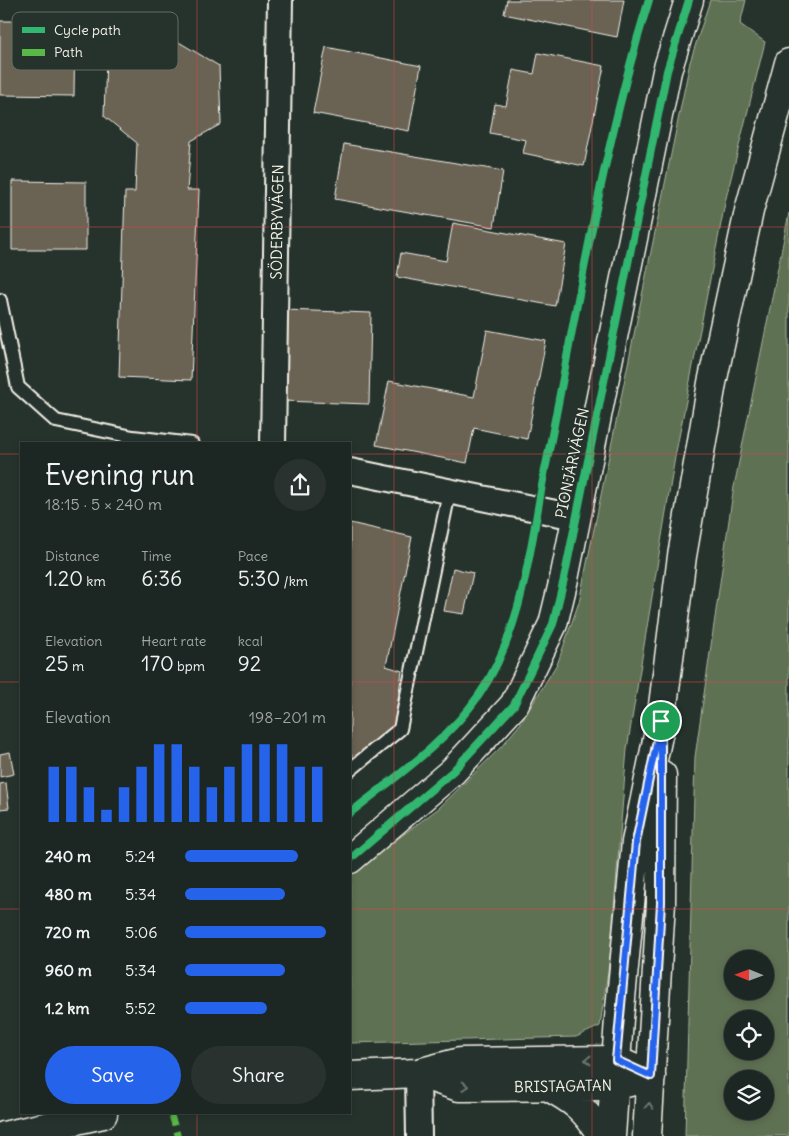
<!DOCTYPE html>
<html lang="en">
<head>
<meta charset="utf-8">
<style>
	body { margin:0; font-family:Delius,sans-serif; background:#29322f; color:#f1f3f6; height:100vh; display:flex; flex-direction:column; font-size:19px; white-space:nowrap }
	* { box-sizing:border-box; margin:0 }
	p { font-size:16px; color:#a0a5a5 }
	.icon { flex:none; width:28px; height:28px; fill:none; stroke:currentColor; stroke-width:2; stroke-linecap:round; stroke-linejoin:round }
	.map { position:relative; flex:1; overflow:hidden }
	.panel { position:absolute; left:20px; top:442px; width:331px; height:672px; display:flex; flex-direction:column; background:#1c2622; border-radius:0px; box-shadow:0 2px 8px #0003,0 0 0 1px #3a4340 }
	.panel>* { flex:none }
	.needle { width:32px; rotate:271deg }
	.buttons { position:absolute; left:724px; top:950px; display:grid; gap:10px }
	.buttons a { display:grid; place-items:center; width:50px; height:50px; border-radius:50%; background:#1c2622; box-shadow:0 2px 8px #0003,0 0 0 1px #3a4340; font-size:25px }
	.pin { position:absolute; display:grid; place-items:center; width:42px; height:42px; color:#fff; margin:-21px; border:2px solid #fff; border-radius:50%; box-shadow:0 1px 5px #0007 }
	.round { display:grid; place-items:center; flex:none; width:52px; height:52px; border-radius:26px; background:#29322f }
	.head { display:flex; align-items:center; justify-content:space-between; height:85px; padding:0 25px }
	h1 { font-size:28px; font-weight:600; line-height:38px }
	.metrics { display:grid; grid-template-columns:repeat(3,1fr); gap:8px; height:85px; padding:5px 25px }
	.metrics div { display:grid; align-content:center }
	.metrics b { font-size:21px; font-weight:600 }
	.metrics small { font-size:14px; font-weight:400 }
	.metrics p { font-size:14px }
	.chart { height:140px; padding:10px 25px }
	.chart p { display:flex; justify-content:space-between }
	.chart svg { width:100%; height:90px; margin-top:5px; stroke:#2563eb; stroke-width:6 }
	.action { display:flex; gap:10px; margin-top:auto; padding:10px 25px }
	.action a { flex:1; height:58px; border-radius:30px; background:#2563eb; color:#fff; font-size:20px; font-weight:600; line-height:58px; text-align:center }
	.action a+a { background:#29322f; color:#f1f3f6 }
	ul { padding:0 25px; list-style:none; font-size:16px }
	li { display:grid; grid-template-columns:80px 60px 1fr; align-items:center; height:38px }
	li i { height:12px; border-radius:6px; background:#2563eb }
	.map>svg:first-child { display:block }
	.green { fill:#5f7153; stroke:#aab19e; fill-rule:evenodd }
	.building { fill:#6a6253; stroke:#f4f1e8 }
	.lines { fill:none; stroke-linecap:round; stroke-linejoin:round }
	.service-casing { stroke:#f4f1e8; stroke-width:16 }
	.minor-casing { stroke:#f4f1e8; stroke-width:28 }
	.tertiary-casing { stroke:#f4f1e8; stroke-width:31 }
	.secondary-casing { stroke:#f4f1e8; stroke-width:31 }
	.service { stroke:#26332d; stroke-width:12 }
	.minor { stroke:#26332d; stroke-width:24 }
	.tertiary { stroke:#26332d; stroke-width:28 }
	.secondary { stroke:#26332d; stroke-width:28 }
	.quiet { stroke:#58b947; stroke-width:6; stroke-dasharray:12 6; stroke-linecap:butt }
	.cycleway-casing { stroke:#26332d; stroke-width:11 }
	.cycleway { stroke:#33b770; stroke-width:8 }
	.oneway { stroke:#6e766e }
	.route-casing { stroke:#fff; stroke-width:10 }
	.route { stroke:#2563eb; stroke-width:6 }
	.grid { fill:none; stroke:#da4645; stroke-width:1; stroke-opacity:0.55 }
	.labels { text-anchor:middle; dominant-baseline:central; stroke-width:4; stroke-linejoin:round; paint-order:stroke }
	.street-label { font-size:15px; fill:#f4f1e8; stroke:#26332d }
	.key { fill:#26332d; stroke:#646c65; stroke-width:1 }
	.key-label { font-size:14px; fill:#f4f1e8 }
</style>
</head>
<body>
<div class="map">
<svg width="789" height="1136" viewBox="0 0 789 1136">
	<rect width="100%" height="100%" fill="#26332d"/>
	<filter id="ink" filterUnits="userSpaceOnUse"><feTurbulence type="fractalNoise" baseFrequency=".02" numOctaves="2"/><feDisplacementMap in="SourceGraphic" scale="10" xChannelSelector="R" yChannelSelector="G"/><feConvolveMatrix kernelMatrix="1 2 1 2 8 2 1 2 1" color-interpolation-filters="sRGB"/></filter>
	<g filter="url(#ink)">
		<path class="green" d="M710,0H746L740,24L765,42L726,198L675,457L627,749L610,957L600,1026L576,1037L350,1043V874L439,808L501,747L521,723L558,662L579,602L690,62Z
			M789,213V1136H685L695,757L733,492ZM732,959H765V991H732ZM732,1019H765V1051H732ZM732,1079H765V1111H732Z"/>
		<path class="building" d="M507,0H624L617,37L504,14Z
			M0,21H75L74,96L0,95Z
			M167,35L219,66L221,124L191,141L187,190H199L191,380L119,377L125,192H135L137,143L104,116L106,59Z
			M326,47L421,66L409,131L313,113Z
			M538,53L604,66L584,166L523,153L526,140L490,133L495,104L506,106L513,70L534,74Z
			M344,144L503,171L494,227L335,199Z
			M12,181L86,182V250H12Z
			M453,223L566,244L555,306L397,277L401,253L446,261Z
			M284,310L371,313L369,404L282,401Z
			M487,330L546,341L527,439L474,428L467,463L376,445L389,381L474,397Z
			M350,523L412,537L386,666L402,671L394,728L355,760L350,753Z
			M453,568L473,573L464,614L444,611Z
			M10,752L14,774L0,777V754Z
			M6,783L9,808L0,809V784Z"/>
		<g class="lines">
			<defs>
				<path id="service" d="M0,300L18,387L56,421L133,437L192,444
					M350,770L400,729L449,493"/>
				<path id="minor" d="M273,444L280,0
					M350,471L575,517
					M418,1073L419,1136"/>
				<path id="tertiary" d="M350,859L453,771L514,705L553,624L564,579L667,71L689,0
					M418,1073L459,1087L614,1086L638,1080
					M350,1076L418,1073L460,1062L615,1060L651,1076
					M547,1086C575,1101 585,1109 602,1136
					M4,1136L103,1114"/>
				<path id="secondary" d="M611,1136L619,1019L636,842L661,721L682,556L712,383L749,211L789,63
					M647,1136L661,903L662,775"/>
			</defs>
			<use href="#service" class="service-casing"/>
			<use href="#minor" class="minor-casing"/>
			<use href="#tertiary" class="tertiary-casing"/>
			<use href="#secondary" class="secondary-casing"/>
			<use href="#service" class="service"/>
			<use href="#minor" class="minor"/>
			<use href="#tertiary" class="tertiary"/>
			<use href="#secondary" class="secondary"/>
			<path class="quiet" d="M171,1114L178,1136"/>
			<defs>
				<path id="cycleway" d="M350,813C395,777 446,743 479,695C526,626 530,540 547,460C578,306 602,149 649,0
					M350,859L453,771L514,705L553,624L564,579L667,71L689,0"/>
			</defs>
			<use href="#cycleway" class="cycleway-casing"/>
			<use href="#cycleway" class="cycleway"/>
		</g>
		<defs><path id="oneway-chevron" d="M-2-3.5L2.5 0L-2 3.5" fill="none" stroke-width="1.6" stroke-linecap="round" stroke-linejoin="round" transform="scale(1.25)"/></defs>
		<g class="oneway">
			<use href="#oneway-chevron" transform="translate(588 1060) rotate(180)"/>
			<use href="#oneway-chevron" transform="translate(465 1086) rotate(3)"/>
			<use href="#oneway-chevron" transform="translate(649 1106) rotate(-86)"/>
		</g>
	</g>
	<g class="lines" filter="url(#ink)">
		<defs>
			<path id="route" d="M661,721V903L651,1076L616,1060L636,842Z"/>
		</defs>
		<use href="#route" class="route-casing"/>
		<use href="#route" class="route"/>
	</g>
	<path class="grid" d="M197,0V444M394,0V1136M592,0V1136M0,227H789M0,454H21M350,454H789M0,682H21M350,682H789M0,909H21M350,909H789M197,1114V1136"/>
	<g class="labels">
		<g class="street-label">
			<text transform="translate(277 222) rotate(-89)">SÖDERBYVÄGEN</text>
			<text transform="translate(572 463) rotate(-78)">PIONJÄRVÄGEN</text>
			<text transform="translate(563 1086) rotate(-1)">BRISTAGATAN</text>
		</g>
	</g>
	<rect x="12" y="12" width="166" height="58" rx="8" class="key"/>
	<rect x="22" y="27" width="23" height="6" fill="#33b770"/>
	<rect x="22" y="49" width="23" height="7" fill="#58b947"/>
	<g class="key-label">
		<text x="54" y="35">Cycle path</text>
		<text x="54" y="57">Path</text>
	</g>
</svg>
<div class="buttons">
<a><svg class="needle" viewBox="-14 -14 28 28"><path d="M0-13l5 13h-10z" fill="#e53935"/><path d="M0 13l5-13h-10z" fill="#a0a5a5"/></svg></a>
<a><svg class="icon" aria-label="locate" viewBox="0 0 24 24"><circle cx="12" cy="12" r="6"/><path d="M12 2v4M12 18v4M2 12h4M18 12h4"/></svg></a>
<a><svg class="icon" aria-label="layers" viewBox="0 0 24 24"><path d="M12 4l9 5-9 5-9-5zM3 14l9 5 9-5"/></svg></a>
</div>
<div class="pin" style="left:661px;top:721px;background:#1e9e55"><svg class="icon" aria-label="arrive" viewBox="0 0 24 24"><path d="M6 21V4h12l-3 4 3 4H6"/></svg></div>
<section class="panel">
<div class="head"><div><h1>Evening run</h1><p>18:15 · 5 × 240 m</p></div><a class="round"><svg class="icon" aria-label="share" viewBox="0 0 24 24"><path d="M12 15V3M7 8l5-5 5 5M5 13v7h14v-7"/></svg></a></div>
<div class="metrics">
<div><p>Distance</p><b>1.20<small> km</small></b></div>
<div><p>Time</p><b>6:36</b></div>
<div><p>Pace</p><b>5:30<small> /km</small></b></div>
</div>
<div class="metrics">
<div><p>Elevation</p><b>25<small> m</small></b></div>
<div><p>Heart rate</p><b>170<small> bpm</small></b></div>
<div><p>kcal</p><b>92</b></div>
</div>
<div class="chart"><p><span>Elevation</span>198–201 m</p>
<svg viewBox="0 0 160 44" preserveAspectRatio="none"><path d="M5 44V17M15 44V17M25 44V27M35 44V38M45 44V27M55 44V17M65 44V6M75 44V6M85 44V17M95 44V27M105 44V17M115 44V6M125 44V6M135 44V6M145 44V17M155 44V17"/></svg>
</div>
<ul>
<li><b>240 m</b>5:24<i style="width:80%"></i></li>
<li><b>480 m</b>5:34<i style="width:71%"></i></li>
<li><b>720 m</b>5:06<i style="width:100%"></i></li>
<li><b>960 m</b>5:34<i style="width:71%"></i></li>
<li><b>1.2 km</b>5:52<i style="width:58%"></i></li>
</ul>
<div class="action"><a>Save</a><a>Share</a></div>
</section>
</div>
</body>
</html>
